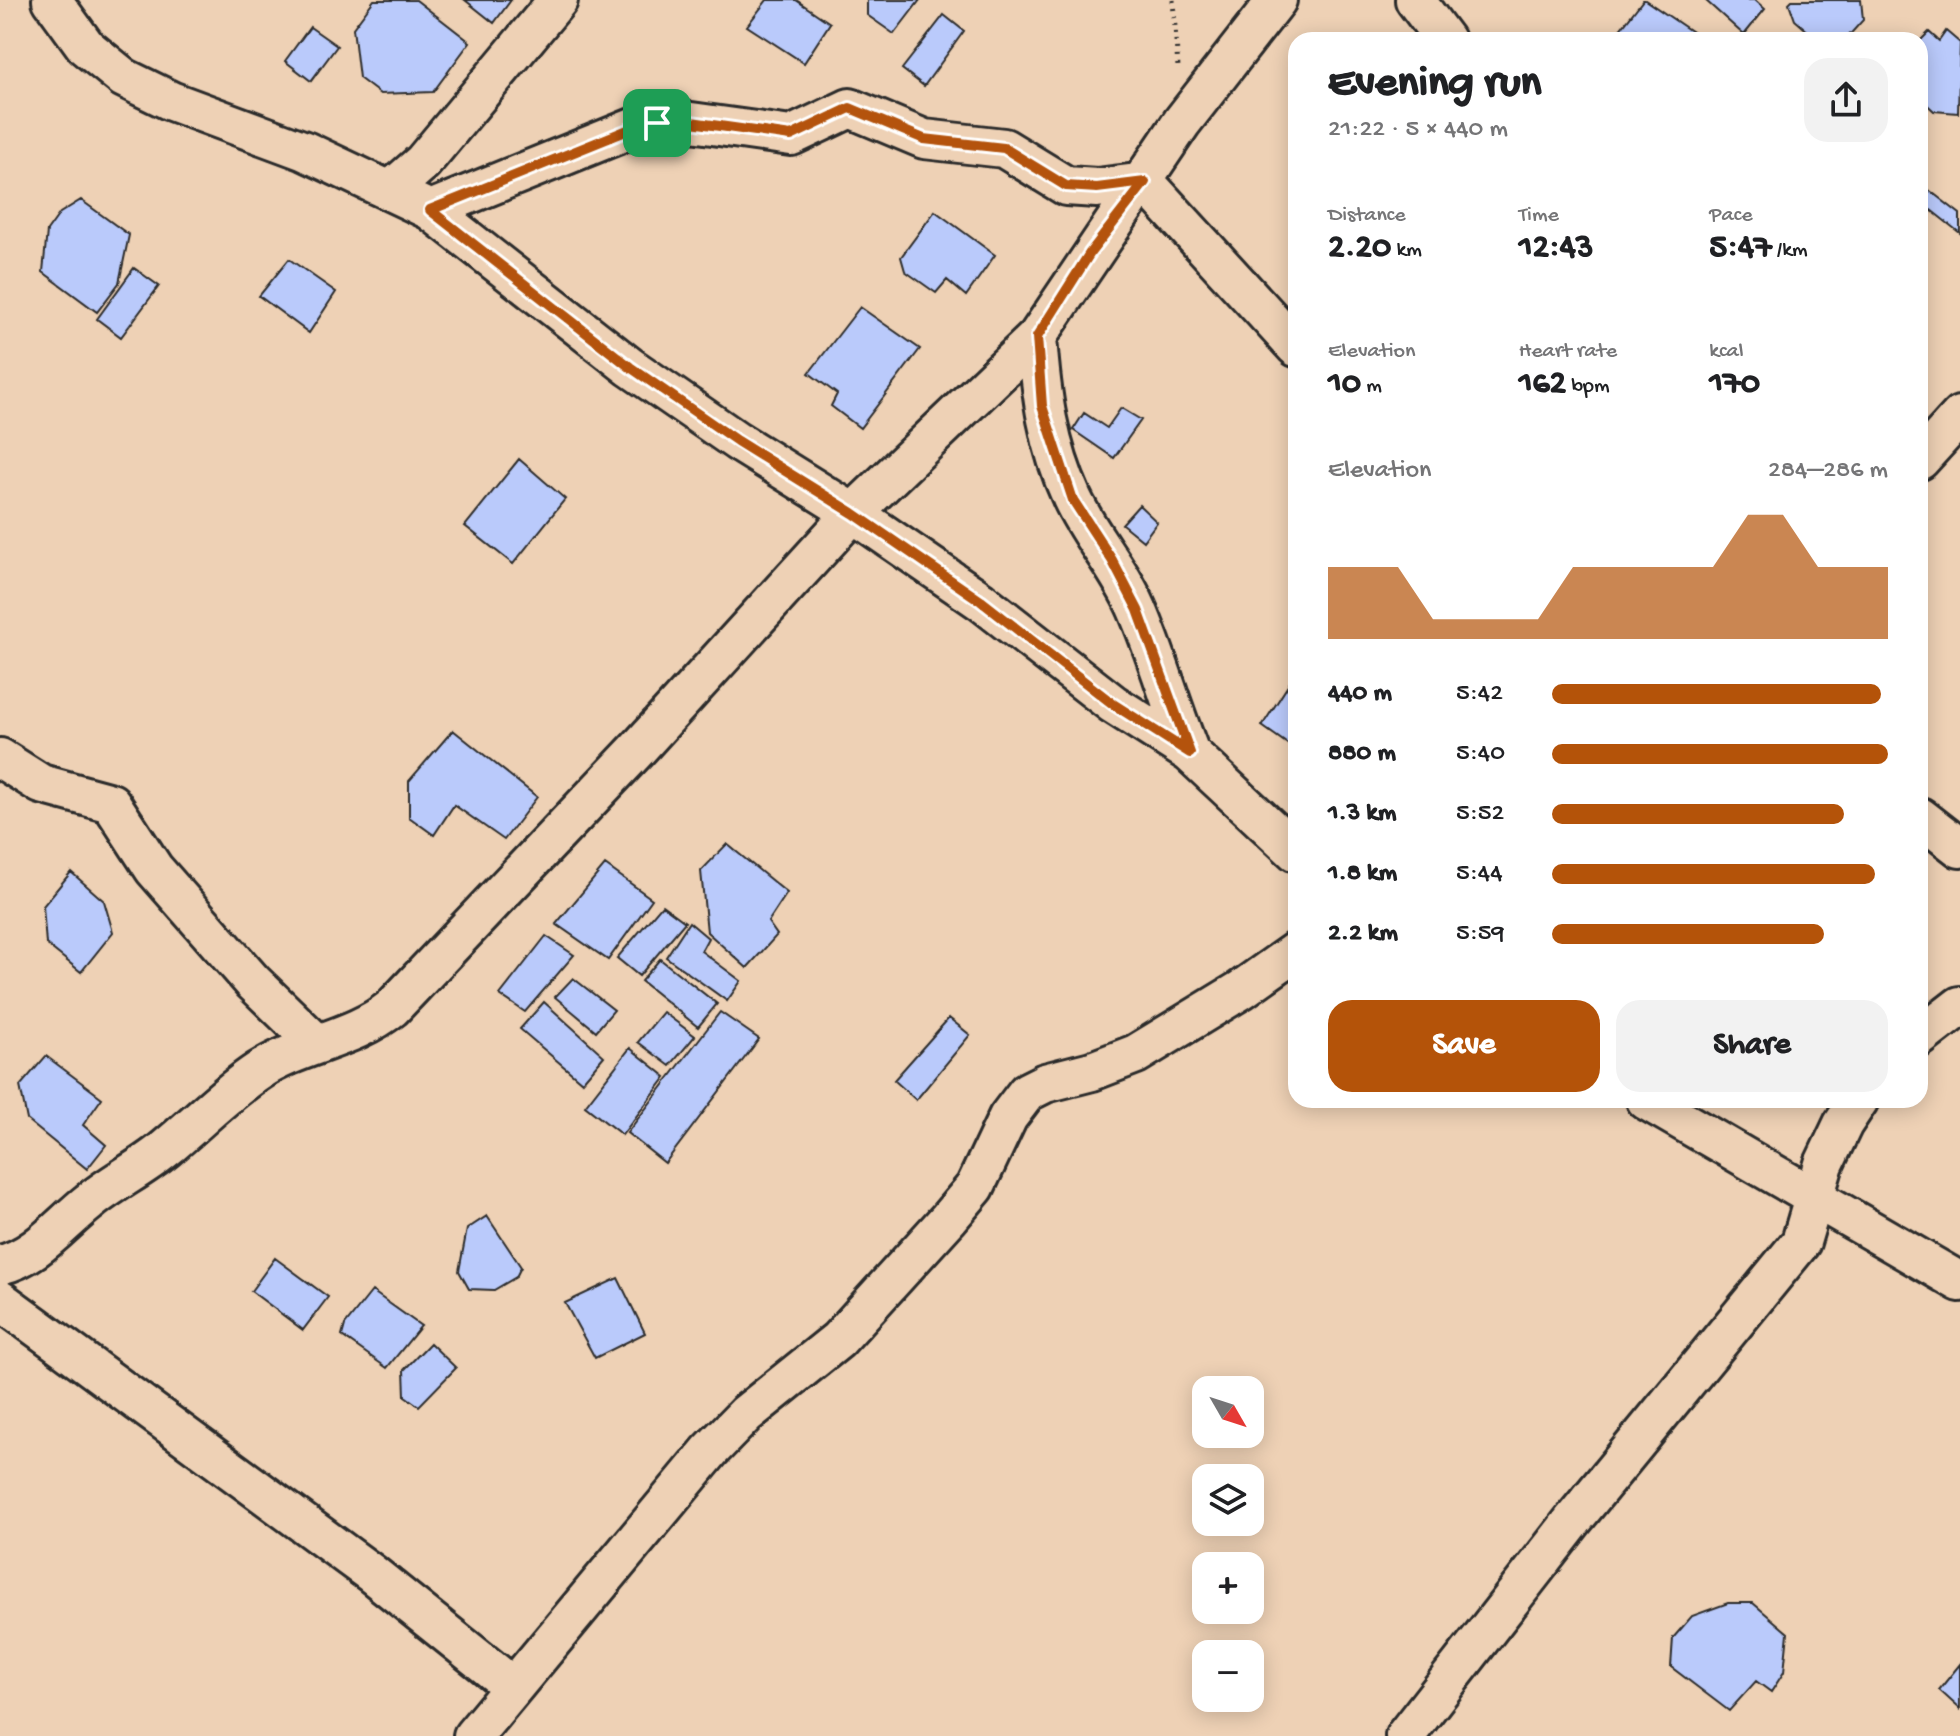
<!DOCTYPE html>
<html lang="en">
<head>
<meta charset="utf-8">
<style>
	body { margin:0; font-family:"Gochi Hand",sans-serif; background:#f2f2f2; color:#202124; height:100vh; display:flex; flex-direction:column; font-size:30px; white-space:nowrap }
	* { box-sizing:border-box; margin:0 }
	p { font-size:26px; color:#757577 }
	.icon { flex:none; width:44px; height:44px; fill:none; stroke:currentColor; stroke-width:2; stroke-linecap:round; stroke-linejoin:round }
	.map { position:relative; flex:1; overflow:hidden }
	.drawer { position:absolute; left:1288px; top:32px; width:640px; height:1076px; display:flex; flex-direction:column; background:#fff; border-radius:24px; box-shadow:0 4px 20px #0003 }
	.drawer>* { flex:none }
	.needle { width:52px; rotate:129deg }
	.controls { position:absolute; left:1192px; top:1376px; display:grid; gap:16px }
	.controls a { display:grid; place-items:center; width:72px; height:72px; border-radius:16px; background:#fff; box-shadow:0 4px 20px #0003; font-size:40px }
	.pin { position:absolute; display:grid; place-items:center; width:68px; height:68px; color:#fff; margin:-34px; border-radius:16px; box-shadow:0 4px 12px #0006 }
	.round { display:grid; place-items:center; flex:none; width:84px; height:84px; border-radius:24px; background:#f2f2f2 }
	.summary { display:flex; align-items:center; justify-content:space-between; height:136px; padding:0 40px }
	h1 { font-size:44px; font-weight:700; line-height:60px }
	.metrics { display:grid; grid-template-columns:repeat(3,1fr); gap:12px; height:136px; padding:8px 40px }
	.metrics div { display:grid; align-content:center }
	.metrics b { font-size:34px; font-weight:700 }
	.metrics small { font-size:22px; font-weight:400 }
	.metrics p { font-size:22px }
	.chart { height:224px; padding:16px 40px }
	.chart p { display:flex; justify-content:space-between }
	.chart svg { width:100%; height:144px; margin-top:8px; fill:#b45309; opacity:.7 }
	.button { display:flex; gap:16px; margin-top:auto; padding:16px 40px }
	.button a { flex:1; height:92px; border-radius:24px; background:#b45309; color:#fff; font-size:32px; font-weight:700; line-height:92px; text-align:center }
	.button a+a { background:#f2f2f2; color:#202124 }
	ul { padding:0 40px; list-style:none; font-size:26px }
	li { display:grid; grid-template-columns:128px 96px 1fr; align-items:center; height:60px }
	li i { height:20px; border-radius:10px; background:#b45309 }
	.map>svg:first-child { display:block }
	.building { fill:#bacafb; stroke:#2b2b2b; stroke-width:2 }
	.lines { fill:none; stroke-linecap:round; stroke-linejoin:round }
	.minor-casing { stroke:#2b2b2b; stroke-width:44 }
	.path { stroke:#2b2b2b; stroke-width:5; stroke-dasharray:2 6; stroke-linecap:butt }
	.minor { stroke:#eed1b5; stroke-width:38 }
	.route-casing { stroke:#fff; stroke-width:16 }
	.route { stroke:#b45309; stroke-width:10 }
</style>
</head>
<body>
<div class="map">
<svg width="1960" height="1736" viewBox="0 0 1960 1736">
	<rect width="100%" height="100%" fill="#eed1b5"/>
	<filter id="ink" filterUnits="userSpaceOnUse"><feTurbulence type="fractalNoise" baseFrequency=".0125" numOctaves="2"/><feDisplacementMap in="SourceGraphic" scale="16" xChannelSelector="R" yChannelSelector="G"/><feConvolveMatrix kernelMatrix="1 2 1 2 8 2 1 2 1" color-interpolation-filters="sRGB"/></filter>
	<g filter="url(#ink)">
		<path class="building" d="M374,0H416L470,42L433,92L380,94L359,78L353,28Z
			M465,0H511L494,23Z
			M767,0H796L830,23L804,63L747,26Z
			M867,0H920L894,34L867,15Z
			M1643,0H1645L1704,40H1612Z
			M1705,0H1755L1765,9L1744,35Z
			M1792,0H1861L1863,20L1845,40H1818L1795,20L1789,3Z
			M944,15L964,31L924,86L902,69Z
			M310,27L337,46L311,81L285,61Z
			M1946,31L1960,43L1958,113L1934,111L1920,98V41L1929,32L1939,41Z
			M1929,190L1960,214V233L1931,210L1920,221V200Z
			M81,200L129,235L119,283L97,312L43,272L47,231L60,213Z
			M935,211L995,255L966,296L947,280L936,293L905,271L901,257Z
			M289,259L336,292L309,333L259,296Z
			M134,268L159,286L121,337L97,319Z
			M860,307L920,349L860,428L831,406L837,394L809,373Z
			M1121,408L1141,420L1114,458L1073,430L1084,413L1107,428Z
			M519,459L565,499L513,564L465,526Z
			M1139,505L1157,522L1143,541L1122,524Z
			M1296,673V750L1262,726Z
			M453,730L537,797L504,840L454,805L434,835L409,817V781Z
			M727,844L787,893L768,922L777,935L747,968L707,932L701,871Z
			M605,865L652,899L608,960L556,924Z
			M71,872L104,901L113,932L81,972L46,944L43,906Z
			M662,905L685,922L639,976L617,958Z
			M689,922L708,938L701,951L741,981L727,1001L666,957Z
			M546,936L574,955L525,1012L500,995Z
			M660,959L717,1004L698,1027L641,981Z
			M573,978L614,1010L596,1031L555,997Z
			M544,1002L604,1056L582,1082L520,1029Z
			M663,1012L695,1036L670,1066L638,1042Z
			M720,1012L759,1039L665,1163L627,1133Z
			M949,1018L970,1035L916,1100L894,1080Z
			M630,1048L666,1077L622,1135L585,1106Z
			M46,1056L102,1098L83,1125L106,1145L87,1169L27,1120L20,1086Z
			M487,1216L521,1267L516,1277L494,1290L469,1289L459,1271L467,1229Z
			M275,1258L328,1297L303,1330L251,1291Z
			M618,1278L645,1333L595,1358L565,1303Z
			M372,1291L421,1326L387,1368L342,1336L345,1325Z
			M430,1343L456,1368L419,1406L405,1396L404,1370Z
			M1728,1603H1753L1788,1633L1784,1672L1771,1692L1756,1681L1729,1711L1671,1667L1673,1638L1692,1616Z
			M1960,1664V1709L1939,1690Z"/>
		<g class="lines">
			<defs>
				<path id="minor" d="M52,0L86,47L124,78L171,101L305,151L430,210L630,367L737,441L853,513L981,601L1113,704L1190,753L1296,852
					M1415,0L1445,40
					M391,190L423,162L558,0
					M430,210L633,128L684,121L791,136L850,108L924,139L1004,148L1066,186L1097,188L1145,182L1296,347
					M1037,337C1041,394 1048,446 1072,498C1090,537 1120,569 1137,609C1157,655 1171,706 1190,753
					M1920,460L1960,416
					M0,758L41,784L111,803L154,869L253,982L316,1043
					M1920,817L1960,848
					M1920,1037L1960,1006
					M1646,1100L1960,1282
					M0,1265C36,1257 61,1224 89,1202C113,1182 141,1169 165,1149C197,1123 224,1094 259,1071C300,1044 354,1039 392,1008L635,752L853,513L1037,337L1182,122L1277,0
					M0,1300L371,1573L512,1686
					M473,1736L710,1451L746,1414L838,1340L948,1219L975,1187L1008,1117L1027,1092L1045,1083L1092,1071L1136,1054L1241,990L1296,951
					M1405,1736L1574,1519L1801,1242L1824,1164L1843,1124L1859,1100"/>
			</defs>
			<use href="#minor" class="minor-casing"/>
			<path class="path" d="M1173,0L1178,67"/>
			<use href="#minor" class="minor"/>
		</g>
	</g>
	<g class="lines" filter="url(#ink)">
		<defs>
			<path id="route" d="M850,108L924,139L1004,148L1066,186L1097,188L1145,182L1090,253L1037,337L1042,406L1073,500L1112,560L1138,610L1190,753L1113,704L981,601L853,513L737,441L630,367L430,210L633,128L684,121L791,136Z"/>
		</defs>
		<use href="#route" class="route-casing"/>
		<use href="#route" class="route"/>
	</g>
</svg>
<div class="controls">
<a><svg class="needle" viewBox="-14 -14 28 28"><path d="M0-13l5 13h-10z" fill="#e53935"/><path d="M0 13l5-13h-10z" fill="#757577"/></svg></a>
<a><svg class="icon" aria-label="layers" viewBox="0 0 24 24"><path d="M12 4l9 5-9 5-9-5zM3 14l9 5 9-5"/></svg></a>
<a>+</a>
<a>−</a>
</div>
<div class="pin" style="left:657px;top:123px;background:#1e9e55"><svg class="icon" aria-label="arrive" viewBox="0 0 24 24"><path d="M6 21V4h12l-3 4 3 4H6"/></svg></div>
<section class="drawer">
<div class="summary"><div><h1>Evening run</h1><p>21:22 · 5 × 440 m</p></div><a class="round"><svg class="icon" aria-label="share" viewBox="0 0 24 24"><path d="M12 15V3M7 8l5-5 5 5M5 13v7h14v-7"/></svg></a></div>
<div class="metrics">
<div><p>Distance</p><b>2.20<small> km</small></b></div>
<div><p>Time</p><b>12:43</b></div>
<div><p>Pace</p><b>5:47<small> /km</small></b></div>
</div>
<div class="metrics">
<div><p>Elevation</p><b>10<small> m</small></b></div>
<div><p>Heart rate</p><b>162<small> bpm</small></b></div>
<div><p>kcal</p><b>170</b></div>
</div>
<div class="chart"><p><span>Elevation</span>284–286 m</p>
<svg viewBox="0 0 160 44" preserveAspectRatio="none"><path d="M0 44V22L10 22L20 22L30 38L40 38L50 38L60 38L70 22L80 22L90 22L100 22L110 22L120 6L130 6L140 22L150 22L160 22V44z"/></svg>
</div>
<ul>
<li><b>440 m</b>5:42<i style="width:98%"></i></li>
<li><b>880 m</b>5:40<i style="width:100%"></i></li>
<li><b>1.3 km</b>5:52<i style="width:87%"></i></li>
<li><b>1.8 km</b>5:44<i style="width:96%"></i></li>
<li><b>2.2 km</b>5:59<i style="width:81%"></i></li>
</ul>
<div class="button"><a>Save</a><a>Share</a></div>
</section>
</div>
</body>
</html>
